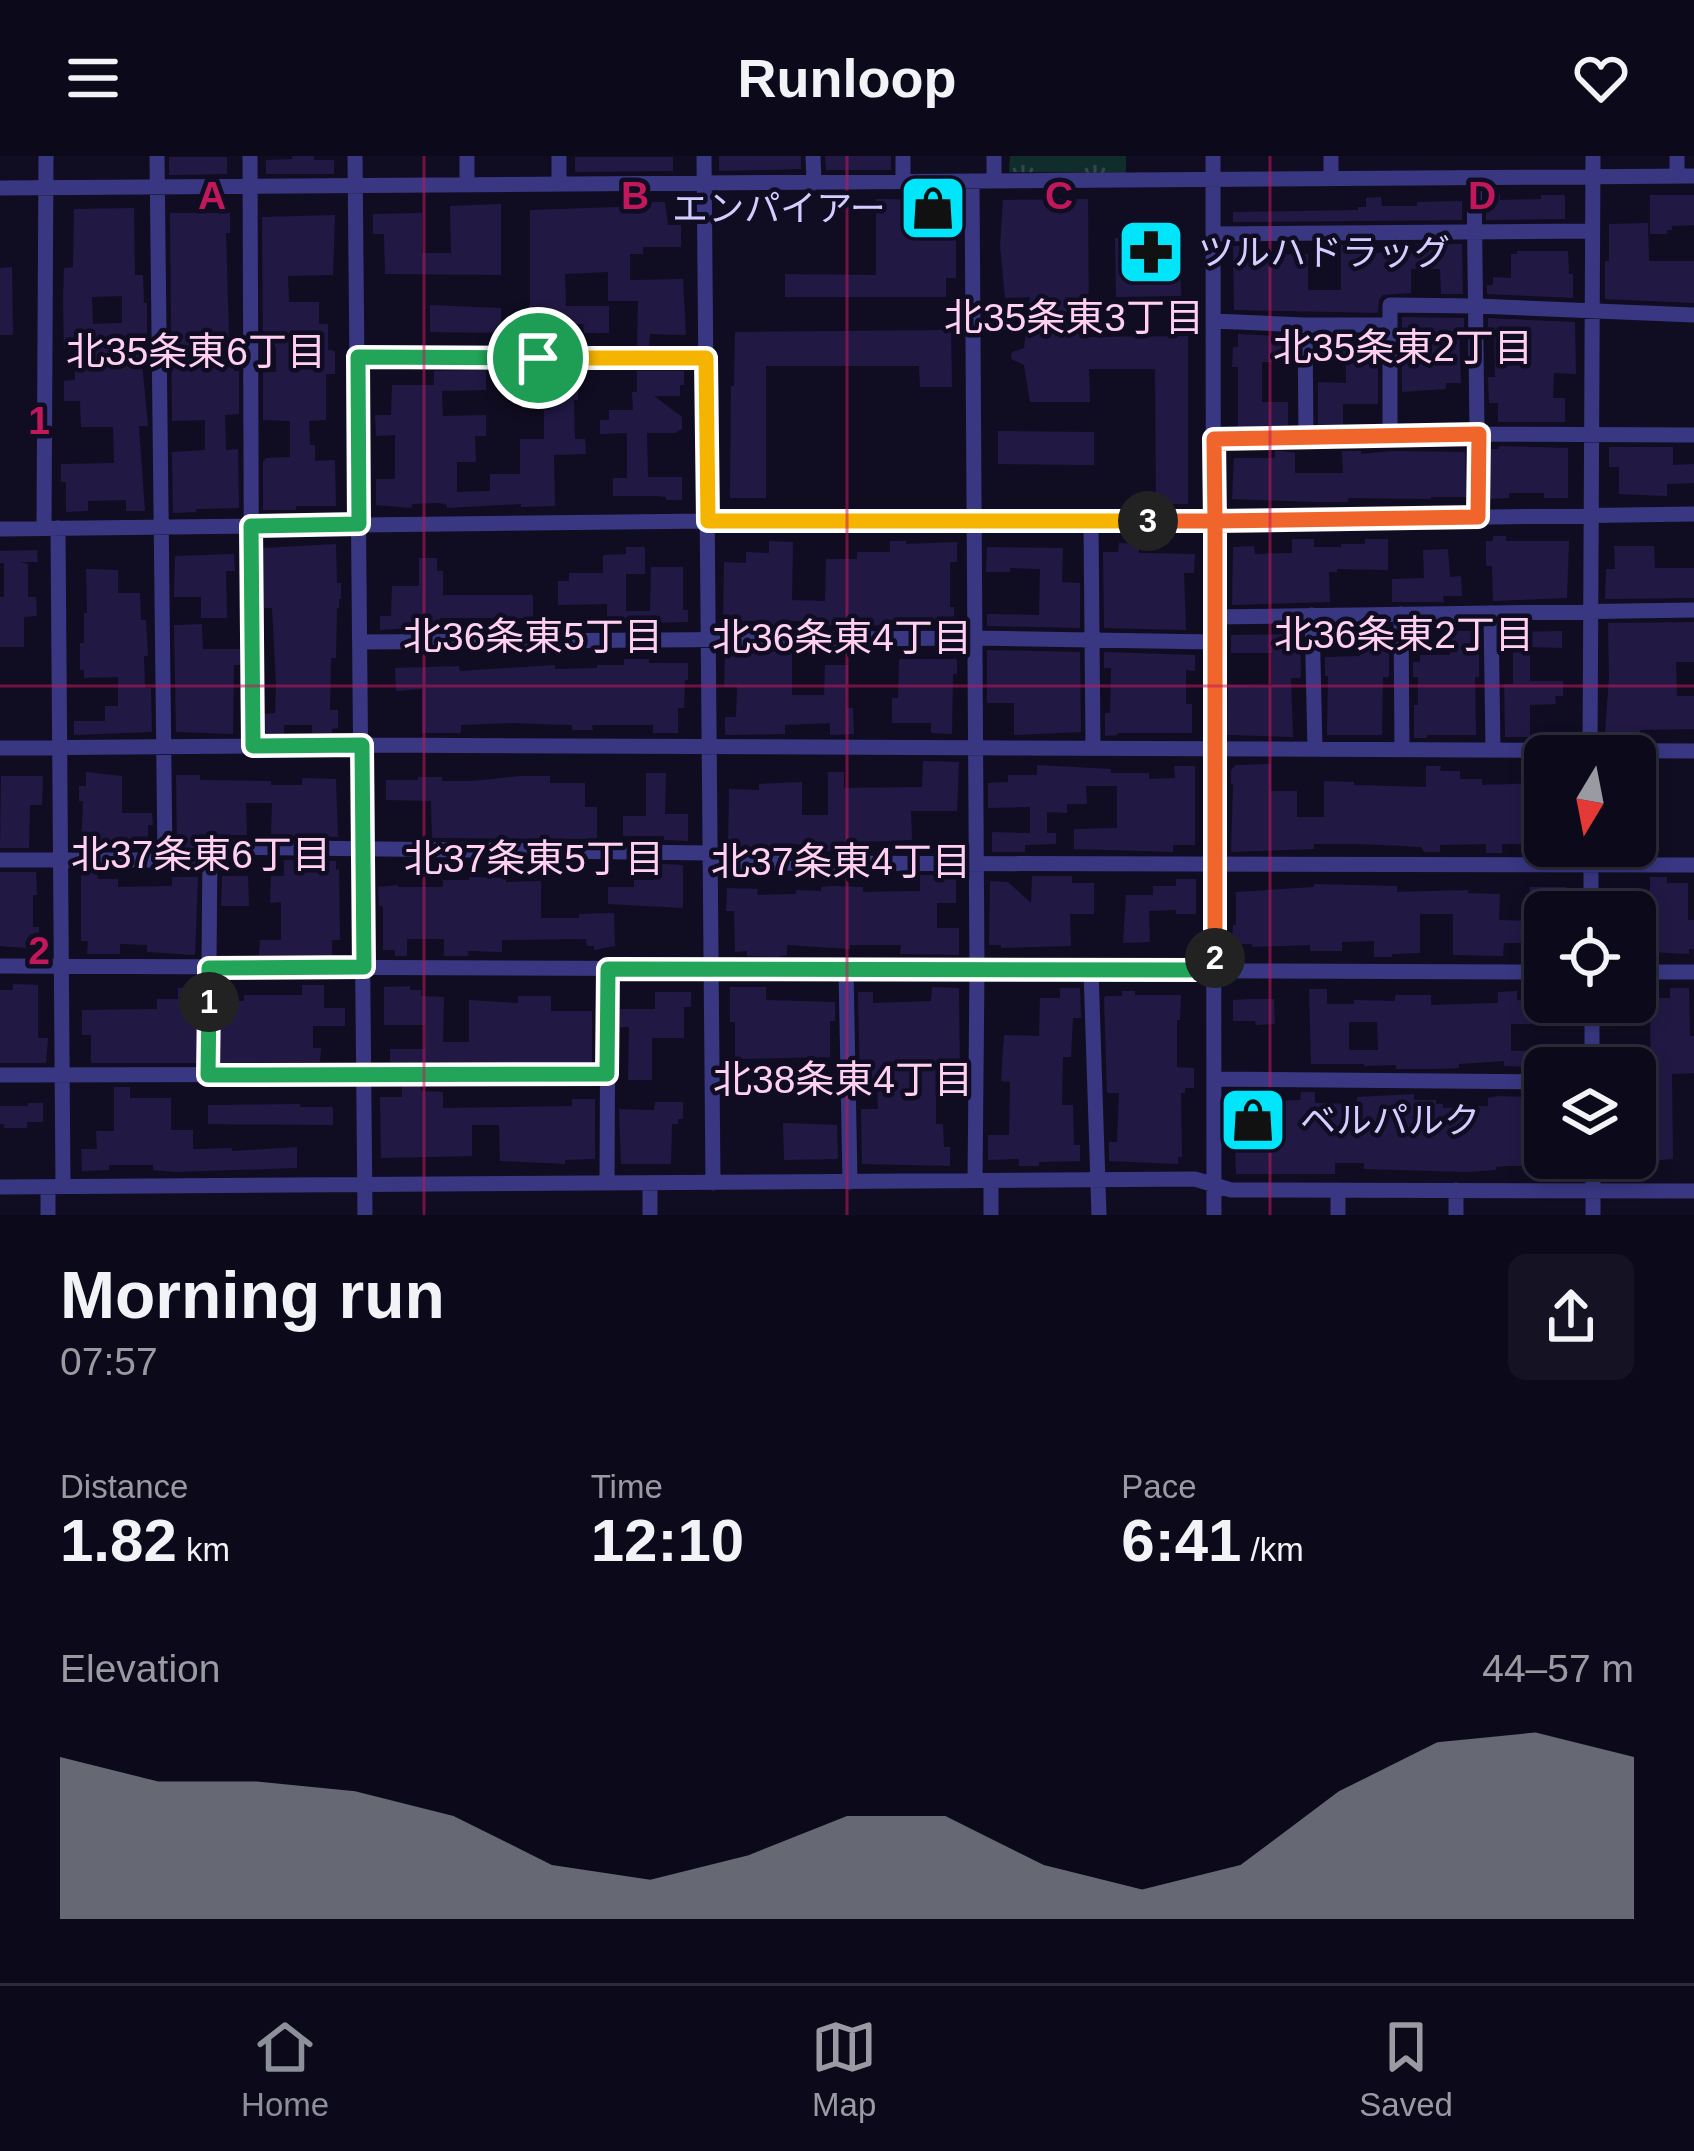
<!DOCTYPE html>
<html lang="en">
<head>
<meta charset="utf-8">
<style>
	body { margin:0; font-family:Arial,"Noto Sans JP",sans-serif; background:#151323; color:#f1f3f6; height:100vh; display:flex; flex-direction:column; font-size:45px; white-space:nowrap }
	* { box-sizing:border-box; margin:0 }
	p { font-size:39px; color:#9a9aa2 }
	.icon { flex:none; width:66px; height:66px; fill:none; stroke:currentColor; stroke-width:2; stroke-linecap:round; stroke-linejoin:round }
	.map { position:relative; height:1059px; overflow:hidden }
	.panel { display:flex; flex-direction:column; background:#0c0a1a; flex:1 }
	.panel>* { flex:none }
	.needle { width:78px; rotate:190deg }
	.controls { position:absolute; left:1524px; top:579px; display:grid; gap:24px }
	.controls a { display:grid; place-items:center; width:132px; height:132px; border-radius:18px; background:#0c0a1a; box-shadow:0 6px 18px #0003,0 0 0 3px #2c2b39; font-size:60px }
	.pin { position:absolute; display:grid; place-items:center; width:102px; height:102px; color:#fff; margin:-51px; border:6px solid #fff; border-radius:50%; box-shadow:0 3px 12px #0007 }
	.km { position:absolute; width:60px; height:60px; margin:-30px; border-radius:50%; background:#222; color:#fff; font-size:33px; line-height:60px; text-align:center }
	.round { display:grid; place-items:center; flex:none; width:126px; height:126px; border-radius:18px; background:#151323 }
	.headline { display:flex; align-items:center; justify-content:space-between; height:204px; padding:0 60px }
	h1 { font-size:66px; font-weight:800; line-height:90px }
	.metrics { display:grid; grid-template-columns:repeat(3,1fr); gap:18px; height:204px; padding:12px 60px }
	.metrics div { display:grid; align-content:center }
	.metrics b { font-size:60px; font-weight:800 }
	.metrics small { font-size:33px; font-weight:400 }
	.metrics p { font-size:33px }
	.chart { height:336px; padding:24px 60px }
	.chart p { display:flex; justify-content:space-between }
	.chart svg { width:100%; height:216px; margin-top:12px; fill:#8c9099; opacity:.7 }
	header { display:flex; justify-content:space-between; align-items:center; height:156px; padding:0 60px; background:#0c0a1a; font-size:54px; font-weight:800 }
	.tabs { display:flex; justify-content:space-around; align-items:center; height:168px; border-top:3px solid #2c2b39; background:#0c0a1a; font-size:33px; color:#9a9aa2 }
	.tabs a { display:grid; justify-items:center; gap:6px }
	.tabs .current { color:#8c9099 }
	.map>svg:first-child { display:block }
	.park { fill:url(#park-tufts) }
	.building { fill:#211944; fill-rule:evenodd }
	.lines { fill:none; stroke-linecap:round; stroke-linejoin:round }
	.minor { stroke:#393782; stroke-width:15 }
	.split-1-casing { stroke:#fff; stroke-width:24 }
	.split-2-casing { stroke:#fff; stroke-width:24 }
	.split-3-casing { stroke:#fff; stroke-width:24 }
	.split-4-casing { stroke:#fff; stroke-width:24 }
	.split-1 { stroke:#22a559; stroke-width:15 }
	.split-2 { stroke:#22a559; stroke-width:15 }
	.split-3 { stroke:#f0652b; stroke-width:15 }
	.split-4 { stroke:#f5b400; stroke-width:15 }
	.grid { fill:none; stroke:#c2185b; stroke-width:3; stroke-opacity:0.55 }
	.labels { text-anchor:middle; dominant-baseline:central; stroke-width:9; stroke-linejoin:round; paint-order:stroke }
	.poi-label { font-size:36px; fill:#d3ceff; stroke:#100d22; text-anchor:start }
	.neighbourhood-label { font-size:39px; fill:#ffd0ef; stroke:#100d22 }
	.grid-label { font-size:39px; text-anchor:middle; font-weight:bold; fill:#c2185b; stroke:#100d22; stroke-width:9; stroke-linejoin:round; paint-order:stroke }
</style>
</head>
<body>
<header><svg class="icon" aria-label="menu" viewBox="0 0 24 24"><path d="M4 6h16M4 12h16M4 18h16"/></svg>Runloop<svg class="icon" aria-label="heart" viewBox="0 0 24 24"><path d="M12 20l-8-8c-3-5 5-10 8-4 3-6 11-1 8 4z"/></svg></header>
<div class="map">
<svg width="1694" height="1059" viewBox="0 0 1694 1059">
	<defs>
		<pattern id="park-tufts" width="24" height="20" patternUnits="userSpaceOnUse" patternTransform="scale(3)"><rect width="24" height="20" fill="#102c2b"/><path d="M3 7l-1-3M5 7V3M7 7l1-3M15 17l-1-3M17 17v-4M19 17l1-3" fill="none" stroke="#32494b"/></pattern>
	</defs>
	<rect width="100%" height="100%" fill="#100d22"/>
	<path class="park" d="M1010,0H1126V17L1009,16Z"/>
	<path class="building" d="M292,0H314V4H334V18H266V4L292,3Z
		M719,0H801V13L719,15Z
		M825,0H891V14H826Z
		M169,1H227V18L169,19Z
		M575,1H673V15L575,16Z
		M1486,38H1500V44L1541,43V39H1565V63L1486,64Z
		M1650,39H1694V69L1672,70V74H1667V78H1650Z
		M1381,41L1382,50H1417V46L1462,45V64L1233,66V56L1358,54V51H1366V42Z
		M876,43L956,44V122H946V141H785V118L876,119Z
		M1088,43L1089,181L1188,180V348H1161V345H1156L1155,213H1089L1090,246H1030L1024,209L1011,203L1012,196L1024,192L1030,141L1005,142L1000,90L1003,44Z
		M647,46H665L668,69H681V91H643V98H630V124L683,123L686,179L650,178L649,190H637L638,145H608V116L565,118L566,150H609V177H584L583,168H557V174L530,175V54L647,50Z
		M501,48V119L385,118L384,78H373V58L422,57V97H451L450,50Z
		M134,52L135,119H143L144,147H147V196H141L148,270H139L145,355H126V344L88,345V355L66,356V326H61V308L114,307L113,271H81L80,245H64V225L75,224V192H64L63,146L64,112L73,111L74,53ZM122,140V167L93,168L92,141Z
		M170,57H230V77H226L229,181H234V215H239V258L225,259L226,294L238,293L239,352L196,353V356L173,357L172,296L205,294V264L172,265Z
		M335,59L333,119L288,120L289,146H319V168H328V194L335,195V218H326V264L309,265L310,289H315V305L335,304L336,350H296V354H263V306L266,302L290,301V265L263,264V216H276V191H263L262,61Z
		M1648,67L1649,105H1694V147L1605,143V105H1609V68Z
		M1180,81L1181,140L1116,141L1115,82Z
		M1417,88H1462L1463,138H1441L1440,113H1411V137L1383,139L1379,144L1378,157L1234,154L1233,90H1248V99L1308,98V134H1341V89H1357V98L1417,95Z
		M1517,95H1568L1569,118H1573V142L1487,138V129H1493V121L1511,122V98H1517Z
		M12,111L13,179H0V112Z
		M430,149L501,152V177L430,176Z
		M1402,161L1464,162V174L1459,175L1461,227H1446V233L1402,236Z
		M1488,162L1575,166L1576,218L1554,217L1553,242H1565V266H1498V247H1489L1488,221H1495L1494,179H1488Z
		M951,174L952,231H920L919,210H766V342H730L731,230H734L735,176Z
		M1238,178L1293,181V206H1262V246H1288V270L1238,271V211H1232L1233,191H1238Z
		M1317,181H1378V248H1343V269H1318V226L1346,227V198H1317Z
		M486,214V234L442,235L443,260L486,259V280H475L476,306H457V336L490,335V318H520V283H544V254H550L551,220H578V244H574L575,283H585L586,298L554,299L555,350L521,351V348L447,352V349L439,347L412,348V352L376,349V323H395V279L376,280L375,259H391L392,229H434V215Z
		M637,215H684V229H680V240H654L682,261V273L675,277H647L648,321H682V344H666V341L657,340H613V322H627V277L600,278V264H609V254H633L632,236H637Z
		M998,275L1094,276V309L998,308Z
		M1499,290L1568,292V342H1544V337H1509V342L1490,343L1489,293H1499Z
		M1609,291H1673V309L1694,308V327L1667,328V340L1619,338V311H1609Z
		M1275,294L1295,297V317H1343L1342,295H1361V298L1391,295L1465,296L1466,341H1431V343L1348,342V346H1315L1232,343L1234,302H1275Z
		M1493,380H1506V385H1569L1567,442L1493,445L1492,410H1486V385H1493Z
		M1292,383H1314V391H1341V388H1365V383H1388V414L1337,413V416H1329L1330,446L1232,449L1233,391L1254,390L1255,398L1292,397Z
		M769,385L793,386L792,444L825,445L826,403H857V396H890V385H906V388L957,386V406H950V451H954V470L880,469L859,471L824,469V465H789V471H769V465H723L724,406L746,407V396L769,397Z
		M1119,387L1139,388V397L1195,398L1194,417H1184L1186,474L1104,472L1103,396H1118Z
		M336,388L337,427H341V443H339V452H337L336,502H331L330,554H338V572L332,573V577H312V569H284V578H264V558L275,557L276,529L272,452H264L263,392Z
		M1614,390H1654L1655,412H1694V442L1605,443L1606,413H1615Z
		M626,391H645V418H626V455H650L651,411H683V454H688V466L607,468V448L558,449V425H569V417H603V399L626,398Z
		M987,391L1063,392L1062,426L1080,427V472L987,470V458L1039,459L1040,413L1010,412V416H986Z
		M1448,393L1450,421L1461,420L1462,440H1443L1444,446H1392V423L1424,422L1423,394Z
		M37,394L38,406H20L28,408V441H36L37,460L24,461V491H0V441H4V407H0V395Z
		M234,398L235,415H226L227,462H201V441H174L175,400Z
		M419,402H437V415H443V439H533V462H440V470L380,474V460H391L392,430H419Z
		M86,413L118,414V437H140L141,464H146L148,500H144L145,532H151L152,576L74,579V565H105V550H118V521L84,522V514H80V487H84V457H87Z
		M1694,466V506H1676L1677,540H1694V573L1640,574V578L1610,580L1605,576L1609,522L1608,467Z
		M202,468L203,493H240V509H234L233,578L176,576L174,469Z
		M1389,470V521H1383L1382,579H1327L1328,520H1325V501L1360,500V471Z
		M1450,475H1479V521H1475L1476,579H1427V582H1414V549H1418V521H1413V506H1420V499H1450Z
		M1562,475V492L1530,491V525H1563V540H1555L1556,548L1530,549V581H1505L1504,528H1513V494H1504L1503,476Z
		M1300,478L1301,519L1300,522H1291L1293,581L1227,579L1228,529L1272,530V497H1231V479Z
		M987,494L1080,496L1081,576L1014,579V547H987Z
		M792,495V539H824L825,509H848L847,552H853L854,578L830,579V567L785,569V578L725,579V561H736L737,531H724L725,496Z
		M1104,496L1195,499V515L1186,514V548H1192V577H1117V579L1105,580V557H1110L1111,512H1104Z
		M624,503H649V507H688V524H685L684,552H678V577H653V569H592L593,574H572V569L508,567L461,569V577H422V533L396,535L395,512L459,510L460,515L555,509V513L597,512V509H624Z
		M899,503H957V518H953L952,578L931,577V567H892V542H898Z
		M923,605L959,606L957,655H911L912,684L833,687V695H813V689L786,688V695H728L729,633L759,634V628L802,626V659H828V616H844V632L922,631Z
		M1271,608V635H1297V661H1324V625L1354,626V629L1426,631V610H1441L1440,615H1460V623H1482V629L1545,627V697H1529V688H1502V697H1486V688L1440,689V696H1424L1421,691L1359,688H1314V693L1231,696L1233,628H1231V614L1236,609Z
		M1037,609L1111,613V617H1149V623L1175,622L1174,610H1195V689H1173V696L1074,693V673L1117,672V630H1086L1087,648H1067V657L1047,656V677H1056V688L1025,689V696H992V676L1030,677V651L988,652V627L1008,626V619H1037Z
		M86,616L122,620V657H152L153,669H148V692H81L83,645H79V630H86Z
		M646,617H666L665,658H688V685L664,684V680H623V660H646Z
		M176,619H200V624L271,625V629H302V622L336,623L338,681L271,680L272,647H246L247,679H209L200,684L198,692H177Z
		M1,620H43L42,649H30L29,692H0Z
		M520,620H550V627H585V651H597V683L432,682L431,645L386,644V624H418V621H442V625H473Z
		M284,704L336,705V714L339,713L340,784H332V799H259L260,784H281V746L270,747L271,720H284Z
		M664,708L683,709V752L608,748V731H634V724H654V710Z
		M0,716H36L37,739H33V771H39V793L0,790Z
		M81,716H97L98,723H118V731L172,730V721H198L195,799L147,796V789L120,788V798H87L88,785H81Z
		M920,719H956V747H937V772H959V799L900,798L901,789H850V793L787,789V799L778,801L747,800V795L735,796L734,755H726L727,732L758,733L757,739L796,738V734L821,735V731L832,730L863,731V736L920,735Z
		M222,720H248L249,750H221Z
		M1032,720H1072V727H1094V758H1070L1071,790L1001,792V789H989L990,725L1008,726L1031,747Z
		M469,721L506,722V726L541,725V762H579V758L614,757L615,790L594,794V790H587L586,783L502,784V796L468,795V800H444V783H407V800H395V794H383V750H379L378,731L398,729V731H443V724H469Z
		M1650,721H1667V727H1688V764H1694V793H1689V798L1649,796V791H1635V756H1618V741L1650,740Z
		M1176,723H1196V758H1176V754L1149,755L1150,786L1123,787L1126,739H1153V730H1176Z
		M1314,728L1397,730V736L1468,734V737L1500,738L1499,764L1530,765V731H1566V751H1545V798L1529,797V787H1504L1503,800L1453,799V758H1420V797L1392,798V801H1374V785L1342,786V795H1310V789L1252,791V788H1232L1233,769H1236V736L1314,731Z
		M13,828L38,829V882H48L46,907H0V834H13Z
		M302,829H324V852H345V870H313V892H321L320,906L220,907L221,844L244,845V839H302Z
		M410,830V834H421V840L444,841L443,886H469V844L518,847V840H551V855H592V906H390V893H425V869H384V831Z
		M730,831H766V844L835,846V865H830V901L735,903V866H730Z
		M932,831L959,832L960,931H936V968H943L944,991H950V1010L862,1008L861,953H878L877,924L860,925L858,836H873V847L931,845Z
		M178,832H197L196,907H91V879H82V854L157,853V843H178Z
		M1060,832H1080L1081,862H1073L1071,901H1063L1062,949H1073L1074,989H1080V1005L1039,1006V1010H1019V1003L988,1004V979H1009L1010,926L1001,925L1004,879L1039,880L1040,842H1060Z
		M1670,832H1689L1690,880H1694V917L1672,918L1673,1003L1635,1006V933H1651L1650,842H1670Z
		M1309,833H1327V848H1354V844L1395,845V839H1431V849L1498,847V836L1517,835V844L1541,845V868H1511V895L1561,894V912L1504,910V905L1459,908V912L1437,913H1396V909L1364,910V908H1311ZM1349,866H1377L1378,894H1349Z
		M1122,835H1135V839H1181L1180,864H1177V911L1194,912V932H1185V937H1181L1182,1001H1178V1008L1109,1005V986H1117L1119,937H1107L1104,842L1106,840H1122Z
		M655,836H691V851H684V882H652V924H628L629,871H620V853H655Z
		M1251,843H1274L1275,868L1256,869L1255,865H1233V844Z
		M402,930H421V935L443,936V952L572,950V943H595V1003L565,1004V1008L500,1005L499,969H472V1000L381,1002L380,941H402Z
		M114,931H130V942H171V974H193V993L232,992V995L297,991V1012L175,1016L153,1014V1009H109V1014L82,1015L81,993H97L96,975H114Z
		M1238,935L1270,936V945L1300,944L1301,936H1315V947L1357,948V941L1414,938V944H1436V948H1443V952L1488,950V942L1498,940L1527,941V947H1545V1005H1541L1542,1010H1505L1496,1011V1014L1467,1016L1364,1013V1007H1335V1018H1236L1234,961H1238Z
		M655,946H683V963H678V968H672L671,1008H621L619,953L654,954Z
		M28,947H43V966H27V972H4V968H0V950H28Z
		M300,948V951H333V969L208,968V949Z
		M783,967L837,969L838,1003L784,1004Z"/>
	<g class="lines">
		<path class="minor" d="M157,0L165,704
			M250,0L252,590
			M355,0L365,1059
			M559,0V28
			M704,0L713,1027
			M813,0L814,27
			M903,0V26
			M994,0V25
			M1213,0L1214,1059
			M1331,0V23
			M1677,0V20
			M1474,22L1478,361
			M972,25L977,814L975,1025
			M467,29V0
			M0,32L1694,20
			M1213,78L1592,75
			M1213,165L1305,169H1390
			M1305,169L1306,281
			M358,201L706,203
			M1390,280V149L1477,150L1694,159
			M1214,283L1479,278L1694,279
			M1091,366L1093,592
			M44,372L46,0
			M58,372L63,1031
			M0,373L708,365H1215L1694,358
			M1491,457L1493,594
			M1401,458L1402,594
			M1312,459L1315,593
			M1213,461L1694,454
			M360,486L975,482L1213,486
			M0,592L362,589L1694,595
			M1590,600L1593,0
			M1591,690V756
			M0,704H210
			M710,707L1694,709
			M0,810L1545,816
			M846,813L850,1026
			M1091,814L1099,1059
			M1635,816H1694
			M1592,846V912
			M0,919L607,918
			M208,919L210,691L710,697
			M1214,923L1545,926
			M1593,1002V1059
			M991,1025V1059
			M607,1027L608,813
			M650,1027V1059
			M0,1031L1195,1023L1231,1034L1694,1035
			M48,1031V1059
			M1338,1034V1059
			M1456,1034V1059"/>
	</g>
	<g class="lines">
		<defs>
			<path id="split-1" d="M209,846V812L364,811L362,589L253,590L251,370L359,368L358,201L538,202"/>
			<path id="split-2" d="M209,846L208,919L607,918L608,813L1215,814V802"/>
			<path id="split-3" d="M1148,365H1215L1214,283L1479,278L1478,361L1215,365V802"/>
			<path id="split-4" d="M538,202H706L708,365H1148"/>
		</defs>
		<use href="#split-1" class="split-1-casing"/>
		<use href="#split-2" class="split-2-casing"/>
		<use href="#split-3" class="split-3-casing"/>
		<use href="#split-4" class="split-4-casing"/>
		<use href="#split-1" class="split-1"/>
		<use href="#split-2" class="split-2"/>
		<use href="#split-3" class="split-3"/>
		<use href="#split-4" class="split-4"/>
	</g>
	<path class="grid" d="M424,0V1059M847,0V1059M1270,0V1059M0,530H1694"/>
	<defs>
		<symbol id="shop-square" viewBox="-11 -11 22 22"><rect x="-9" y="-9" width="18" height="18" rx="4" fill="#00e5f9" stroke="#100d22"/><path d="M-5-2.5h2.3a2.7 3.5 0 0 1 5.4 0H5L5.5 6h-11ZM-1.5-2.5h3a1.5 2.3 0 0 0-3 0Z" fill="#111"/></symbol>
		<symbol id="pharmacy-square" viewBox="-11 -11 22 22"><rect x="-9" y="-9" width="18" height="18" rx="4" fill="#00e5f9" stroke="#100d22"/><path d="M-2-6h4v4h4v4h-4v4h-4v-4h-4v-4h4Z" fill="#111"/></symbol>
	</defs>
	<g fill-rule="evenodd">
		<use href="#shop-square" x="895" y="14" width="76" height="76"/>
		<use href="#pharmacy-square" x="1113" y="58" width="76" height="76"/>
		<use href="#shop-square" x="1215" y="926" width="76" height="76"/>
	</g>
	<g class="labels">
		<g class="poi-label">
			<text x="886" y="52" text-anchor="end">エンパイアー</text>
			<text x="1198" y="96">ツルハドラッグ</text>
			<text x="1300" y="964">ベルパルク</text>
		</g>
		<g class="neighbourhood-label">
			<text x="1074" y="161">北35条東3丁目</text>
			<text x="1403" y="191">北35条東2丁目</text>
			<text x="196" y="195">北35条東6丁目</text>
			<text x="1404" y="478">北36条東2丁目</text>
			<text x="533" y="480">北36条東5丁目</text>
			<text x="842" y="481">北36条東4丁目</text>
			<text x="201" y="698">北37条東6丁目</text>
			<text x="534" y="702">北37条東5丁目</text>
			<text x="841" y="705">北37条東4丁目</text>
			<text x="843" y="923">北38条東4丁目</text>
		</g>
	</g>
	<g class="grid-label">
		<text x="212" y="53">A</text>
		<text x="635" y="53">B</text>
		<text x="1059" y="53">C</text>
		<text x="1482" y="53">D</text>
		<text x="39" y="278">1</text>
		<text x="39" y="808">2</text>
	</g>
</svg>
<div class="controls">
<a><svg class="needle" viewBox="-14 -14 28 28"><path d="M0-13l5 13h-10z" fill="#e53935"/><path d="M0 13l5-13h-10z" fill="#9a9aa2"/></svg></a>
<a><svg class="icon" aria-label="locate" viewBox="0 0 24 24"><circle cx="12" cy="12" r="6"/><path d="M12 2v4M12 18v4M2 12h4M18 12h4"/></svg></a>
<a><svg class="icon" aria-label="layers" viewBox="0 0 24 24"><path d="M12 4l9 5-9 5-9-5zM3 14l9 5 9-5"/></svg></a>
</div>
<div class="pin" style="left:538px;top:202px;background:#1e9e55"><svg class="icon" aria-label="arrive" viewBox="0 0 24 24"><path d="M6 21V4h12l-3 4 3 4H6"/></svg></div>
<b class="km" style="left:209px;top:846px">1</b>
<b class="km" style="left:1215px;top:802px">2</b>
<b class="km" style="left:1148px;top:365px">3</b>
</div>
<section class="panel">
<div class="headline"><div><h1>Morning run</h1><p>07:57</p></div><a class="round"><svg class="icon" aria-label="share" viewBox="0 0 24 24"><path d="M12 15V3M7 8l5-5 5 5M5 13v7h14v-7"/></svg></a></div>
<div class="metrics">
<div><p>Distance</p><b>1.82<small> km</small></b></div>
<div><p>Time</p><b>12:10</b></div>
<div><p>Pace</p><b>6:41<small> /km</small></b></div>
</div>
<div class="chart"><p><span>Elevation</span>44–57 m</p>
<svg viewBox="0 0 160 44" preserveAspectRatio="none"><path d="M0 44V11L10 16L20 16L30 18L40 23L50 33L60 36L70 31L80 23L90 23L100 33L110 38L120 33L130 18L140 8L150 6L160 11V44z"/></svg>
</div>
</section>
<nav class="tabs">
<a class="current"><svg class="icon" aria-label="home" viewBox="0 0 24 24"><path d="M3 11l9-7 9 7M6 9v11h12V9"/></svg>Home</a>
<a><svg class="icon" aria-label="map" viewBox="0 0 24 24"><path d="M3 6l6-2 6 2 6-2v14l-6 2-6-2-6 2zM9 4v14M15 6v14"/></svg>Map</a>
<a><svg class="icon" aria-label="saved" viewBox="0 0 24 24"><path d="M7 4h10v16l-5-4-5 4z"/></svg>Saved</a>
</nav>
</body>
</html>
